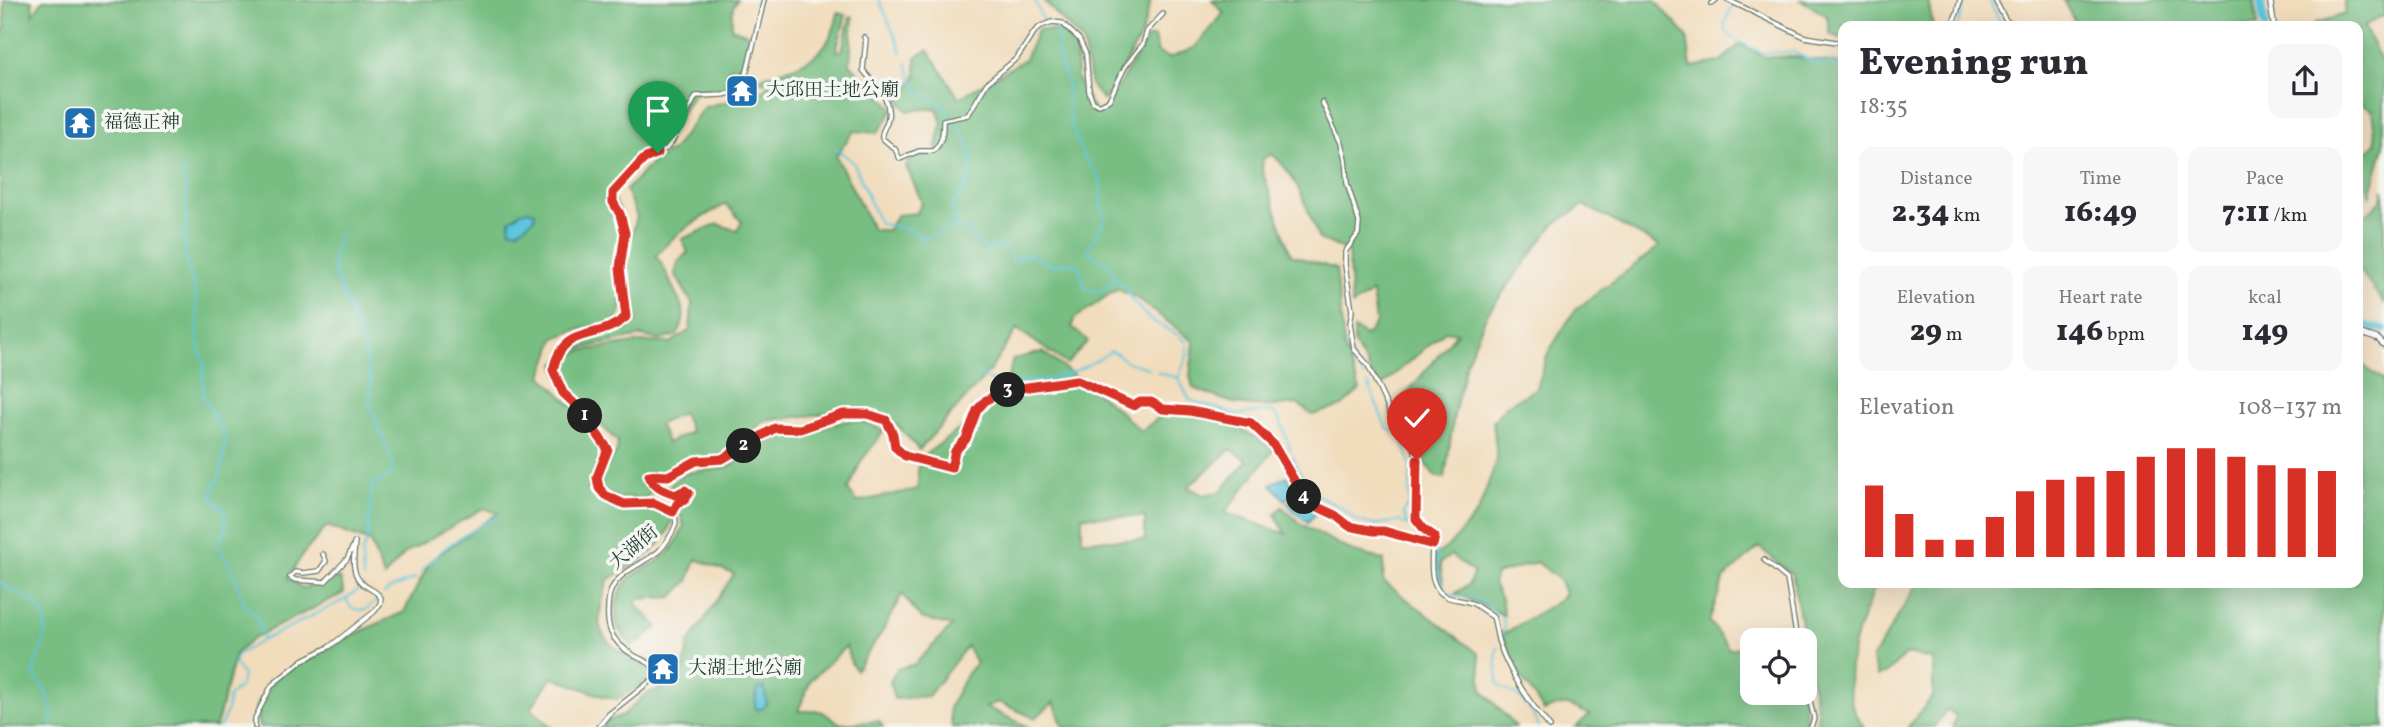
<!DOCTYPE html>
<html lang="en">
<head>
<meta charset="utf-8">
<style>
	body { margin:0; font-family:Vollkorn,"Noto Serif TC",serif; background:#f7f7f7; color:#2b2b33; height:100vh; display:flex; flex-direction:column; font-size:26px; white-space:nowrap }
	* { box-sizing:border-box; margin:0 }
	p { font-size:23px; color:#7c7c81 }
	.icon { flex:none; width:38px; height:38px; fill:none; stroke:currentColor; stroke-width:2; stroke-linecap:round; stroke-linejoin:round }
	.map { position:relative; flex:1; overflow:hidden }
	.details { position:absolute; left:1838px; top:21px; width:525px; height:567px; display:flex; flex-direction:column; background:#fff; border-radius:14px; box-shadow:0 7px 28px #0002 }
	.details>* { flex:none }
	.controls { position:absolute; left:1740px; top:628px; display:grid; gap:14px }
	.controls a { display:grid; place-items:center; width:77px; height:77px; border-radius:14px; background:#fff; box-shadow:0 7px 28px #0002; font-size:35px }
	.pin { position:absolute; display:grid; place-items:center; width:60px; height:60px; color:#fff; margin:-72px -30px; border-radius:50% 50% 50% 0; rotate:-45deg; box-shadow:0 0 7px #0007 }
	.pin .icon { rotate:45deg }
	.km { position:absolute; width:35px; height:35px; margin:-18px; border-radius:50%; background:#222; color:#fff; font-size:19px; line-height:35px; text-align:center }
	.round { display:grid; place-items:center; flex:none; width:74px; height:74px; border-radius:14px; background:#f7f7f7 }
	.head { display:flex; align-items:center; justify-content:space-between; height:119px; padding:0 21px }
	h1 { font-size:38px; font-weight:800; line-height:52px }
	.figures { display:grid; grid-template-columns:repeat(3,1fr); gap:10px; height:119px; padding:7px 21px }
	.figures div { display:grid; align-content:center; border-radius:14px; background:#f7f7f7; text-align:center }
	.figures b { font-size:30px; font-weight:800 }
	.figures small { font-size:19px; font-weight:400 }
	.figures p { font-size:19px }
	.chart { height:196px; padding:14px 21px }
	.chart p { display:flex; justify-content:space-between }
	.chart svg { width:100%; height:126px; margin-top:7px; stroke:#d93025; stroke-width:6 }
	.map>svg:first-child { display:block }
	.forest { fill:#78be83; stroke:#4c7e5c; stroke-width:2; fill-rule:evenodd }
	.water { fill:#5fc5dc; stroke:#3f8188; stroke-width:2 }
	.lines { fill:none; stroke-linecap:round; stroke-linejoin:round }
	.stream { stroke:#5fc5dc; stroke-width:2 }
	.river { stroke:#5fc5dc; stroke-width:8 }
	.minor-casing { stroke:#687563; stroke-width:6 }
	.tertiary-casing { stroke:#687563; stroke-width:7 }
	.minor { stroke:#fff; stroke-width:3.5 }
	.tertiary { stroke:#fff; stroke-width:4.5 }
	.route-casing { stroke:#fff; stroke-width:14 }
	.route { stroke:#d93025; stroke-width:9 }
	.labels { text-anchor:middle; dominant-baseline:central; stroke-width:7; stroke-linejoin:round; paint-order:stroke }
	.poi-label { font-size:19px; fill:#1f3d34; stroke:#f6f6f2; text-anchor:start }
	.street-label { font-size:19px; fill:#1f3d34; stroke:#f6f6f2 }
</style>
</head>
<body>
<div class="map">
<svg width="2384" height="727" viewBox="0 0 2384 727">
	<rect width="100%" height="100%" fill="#f6f6f2"/>
	<filter id="ink" filterUnits="userSpaceOnUse"><feTurbulence type="fractalNoise" baseFrequency=".0143" numOctaves="2"/><feDisplacementMap in="SourceGraphic" scale="14" xChannelSelector="R" yChannelSelector="G"/><feConvolveMatrix kernelMatrix="1 2 1 2 8 2 1 2 1" color-interpolation-filters="sRGB"/></filter>
	<filter id="wash" filterUnits="userSpaceOnUse"><feTurbulence type="fractalNoise" baseFrequency=".00686" numOctaves="4" result="noise"/><feDisplacementMap in="SourceGraphic" scale="28" xChannelSelector="R" yChannelSelector="G"/><feGaussianBlur stdDeviation="1.57" result="paint"/><feColorMatrix in="noise" values="0 0 0 0 0 0 0 0 0 0 0 0 0 0 0 0 0 1.4 0 .05"/><feComposite in="paint" operator="in"/></filter>
	<g filter="url(#wash)">
		<rect width="100%" height="100%" fill="#f1dcbb"/>
		<path class="forest" d="M4,0H32L33,14L43,0H737L733,6L731,28L751,35L743,65L730,67L725,88L694,94C683,107 677,125 666,137C647,156 621,166 610,192L620,211L621,231L616,257L622,303L620,313L613,324L576,330L555,338L542,376L581,415L604,447L588,491L606,505L646,507L673,515C667,550 635,563 608,580C600,612 588,633 623,653C634,659 643,664 650,674L647,681L617,699L602,696L552,677L531,708L551,727H259L255,708L273,679L344,639L404,612L431,560L498,513L484,508L404,554L384,577L370,542L327,526L303,554L288,578L302,588L340,578L344,593L255,637L235,654L216,727H0V36L5,27Z
			M1043,0H1151L1141,36L1104,100L1091,86L1083,42Z
			M1212,0H1654L1687,36L1691,67L1720,62L1740,44L1764,57H1795L1843,64V583H1877C1860,621 1841,665 1853,708C1854,714 1860,721 1864,727H1815L1818,715L1792,574L1759,547L1724,578L1709,621L1729,649L1752,645V693H1802L1806,720L1801,727H1576L1589,715C1569,704 1566,701 1544,711L1517,670L1502,635L1560,600L1565,594L1560,580L1537,562L1496,574L1493,584L1501,599L1504,615L1455,593L1468,585L1474,573L1451,555L1440,563L1443,582L1439,579L1435,556L1450,545L1478,512L1497,459L1493,421L1507,405L1537,388L1548,353L1575,310L1660,246L1584,205L1553,225L1487,314L1466,363L1454,415L1445,478L1436,477L1422,460L1426,438L1425,409L1411,411L1396,419L1391,412L1457,333L1445,331L1380,387L1354,344V329L1366,336L1376,323L1372,292L1352,306L1348,251L1319,239C1307,209 1298,176 1272,154L1263,159L1262,170L1291,255L1336,269L1344,347L1360,390L1342,406L1312,415L1298,404C1249,410 1237,406 1193,388L1190,376L1194,342L1137,298L1117,289L1074,319L1072,327L1088,341L1067,364L1017,329L989,372L919,450L901,429L882,413H830L763,421L734,450L709,460L670,465L655,490L645,498H618L601,488C599,473 608,466 615,455C618,451 617,446 618,442L591,415L583,399L560,378L555,364L560,359L581,351L642,342L670,343L690,330L692,303L675,274L678,262L688,252L682,239L718,224L737,231L742,222L726,204C700,218 675,232 656,256C668,271 667,277 675,292C684,310 688,316 677,335L660,340L641,336L563,352L578,340L624,331L637,322L625,259L637,217L626,190L656,159L672,151L704,107L757,95L770,84L757,79C798,65 829,62 838,13L846,15L836,51H842L850,17H853L850,64L893,108L887,120L877,133L854,131L836,156L873,230H888L897,215L917,213L922,202L906,166L913,156L935,155L942,123L937,108L908,111L899,101L916,76V57L928,50L959,98L1025,59L1038,29L1063,32L1076,49L1077,79L1095,112H1102L1148,38L1154,37L1158,53L1170,58L1194,48L1224,13ZM683,413L691,432L667,443L659,424Z
			M1801,0H1928L1933,26H1843V39L1830,34L1827,16Z
			M2063,0H2254L2258,26H2077Z
			M2344,0H2384V17L2381,16L2364,27L2384,66V146L2370,196L2359,160L2376,143L2372,111L2357,102V26H2314L2315,23L2346,14Z
			M2384,189V303L2357,267V219H2361L2382,200Z
			M1043,352L1116,408L1141,431L1170,409L1220,416L1274,449L1225,513L1286,534L1275,514L1282,507L1301,524L1351,551L1384,560L1383,581L1479,654L1482,690L1516,727H1063L1054,702L1035,718L998,702L985,707L1029,727H952L949,708L967,673L976,663L967,646L928,696L894,699L890,682L897,669L915,664L952,626L921,618L902,594L882,632L856,670L851,663L846,646L811,680L798,711H821L841,724L879,721L883,727H602L607,721L623,715L646,694L673,684L684,667L689,643L734,574L696,559L688,581L672,597L637,599L636,604L658,627L632,646C620,634 614,625 616,607C623,568 642,576 667,554C675,548 679,535 684,526L677,504L665,494C681,462 704,476 730,466C743,461 753,447 765,441C781,433 796,435 813,431C846,422 850,413 884,431L861,461L848,490L857,502L918,489V468L922,457L965,425L1006,387L1013,359ZM1231,449L1247,461L1220,492L1203,495L1188,487ZM1082,516L1145,517V540H1082Z
			M2357,361L2384,381V727H1953L1956,716L1947,709L1934,727H1908L1933,696V659L1906,654L1887,673L1877,676L1872,659L1918,583H2357Z"/>
		<path class="water" d="M528,210L535,212L534,219L517,231L510,230V220L521,212Z
			M1287,476L1296,492L1285,500L1271,484Z
			M1298,495L1303,503L1317,511L1308,522L1294,511L1287,503Z
			M764,687L767,703L764,708L757,710L755,707L757,690Z"/>
		<g class="lines">
			<path class="stream" d="M879,0L902,52
				M1035,0L1042,19L1049,21
				M1989,0L2002,26
				M1732,6L1724,25L1725,30L1737,41L1762,53L1793,52L1816,63L1843,66
				M1055,25L1059,36L1056,52L1067,81L1069,118L1083,156L1098,175L1103,194L1100,207L1106,216L1087,251L1110,267L1116,279
				M1958,26L1964,0
				M907,63L916,89L939,102L949,114
				M955,121C977,154 979,174 952,205L955,227
				M836,148L854,163L879,223L913,231L923,239L955,228H965L987,251L999,246L1007,250L1013,261L1029,255L1054,266L1066,262L1078,266L1086,289L1098,292L1116,280L1124,284L1132,300L1149,319L1178,335L1187,343V357L1178,378L1190,400L1237,415L1273,411L1280,420L1291,450
				M183,168L187,199L184,254L196,295L199,351L204,360L203,394L207,404L224,433L225,449L220,476L213,489L212,498L225,511L226,530L218,545L235,576L244,604L258,619L263,640L237,655L234,662L243,676L240,687L229,696L227,710L220,727
				M342,230L334,254V273L362,339L371,382L370,405L393,463L392,475L372,485L367,542L362,553L363,578
				M1346,341L1349,353L1364,377
				M978,372C982,375 987,379 991,381C1000,384 1010,383 1019,382C1056,381 1080,372 1111,351C1118,354 1120,357 1126,361C1133,365 1142,365 1149,369
				M1157,372L1178,378
				M1368,384L1386,427L1401,437L1411,465L1409,505L1403,513L1407,524
				M1293,456L1295,464L1313,493L1341,507L1356,520L1373,525L1399,521L1424,535L1430,541
				M1436,547L1438,573L1445,590L1454,595L1477,599L1502,617L1505,626L1500,640
				M420,573C441,546 467,533 497,517
				M0,582C24,601 53,599 44,640C42,650 34,662 34,671C34,678 38,680 42,685C50,698 53,712 52,727
				M384,594L390,589L416,578
				M346,599L352,609L365,610L378,600
				M263,640L346,599L363,586
				M1498,647L1496,653L1498,685L1519,697L1531,711L1539,727"/>
			<path class="river" d="M2260,0L2265,26
				M2357,324L2376,328
				M2382,329H2384"/>
		</g>
	</g>
	<g filter="url(#ink)">
		<g class="lines">
			<defs>
				<path id="minor" d="M1728,0L1805,37L1843,43
					M1995,0L2005,19L2013,26
					M1711,4L1716,0
					M1951,26L1957,13L1960,0
					M864,37L866,39L863,70C875,86 894,100 887,122C885,129 881,130 882,138L895,149L900,159L919,151H933C943,142 943,133 943,120L968,115L987,83L1017,58L1035,31L1041,26L1052,22L1062,23L1079,39L1086,54L1089,92L1093,102L1099,105L1109,100L1125,67L1143,44L1147,31L1163,14
					M1322,102L1341,143L1345,159L1347,183L1359,222L1358,234L1345,252V265L1352,311L1350,324L1354,349L1368,365L1394,421C1426,442 1418,486 1416,519L1424,529L1435,537L1432,546
					M673,512L677,504L685,500L689,493L685,490L675,495C665,491 652,487 648,475L668,476L696,461L721,460L775,428L800,429L843,414H867L886,420L893,434L896,447L905,456L951,468L955,451L966,439L977,410L986,400L1007,390L1076,380L1134,406L1140,402H1151L1163,409L1190,411L1251,423L1273,444L1307,502L1335,515L1349,526L1374,532L1384,531L1432,546C1432,562 1427,588 1447,597C1455,600 1465,600 1474,604C1480,608 1487,613 1493,617C1496,625 1496,634 1499,643C1510,675 1529,702 1550,727
					M1764,560L1787,579L1797,640
					M1804,675L1814,719L1811,727
					M255,727V718L272,685L303,660L329,647L374,612L380,604L381,598C376,590 370,590 363,584C350,574 354,556 355,542L347,559L325,582L295,580L290,577L295,572L303,573L319,571L326,561L323,554
					M598,727L609,714L653,679L655,672C652,662 644,661 635,656C609,641 605,626 609,597C614,572 641,566 659,551C667,543 672,534 676,524L675,513L670,509L654,503L624,504L605,495L599,488L597,477L608,449C599,436 590,422 580,409C574,402 566,397 561,390C549,373 553,350 572,339C591,328 604,336 626,317L620,268L625,233L623,221L613,202V193L644,159L666,149L672,142L696,96L723,95L735,92L747,71L764,0"/>
				<path id="tertiary" d="M2270,0L2274,26
					M2357,332L2378,339L2384,345"/>
			</defs>
			<use href="#minor" class="minor-casing"/>
			<use href="#tertiary" class="tertiary-casing"/>
			<use href="#minor" class="minor"/>
			<use href="#tertiary" class="tertiary"/>
		</g>
	</g>
	<g class="lines" filter="url(#ink)">
		<defs>
			<path id="route" d="M658,153L644,159L613,193V202L620,214L625,233L620,268L626,317C596,343 563,323 553,370L563,393L577,406L608,449L597,477L599,488L605,495L624,504L654,503L673,512L677,504L685,500L689,493L685,490L675,495C665,491 652,487 649,475L668,476L696,461L722,459L775,428L800,429L843,414H867L886,420L893,434L895,447L905,456L951,468L955,451L966,439L977,410L986,400L1007,390L1076,380L1134,406L1140,402H1151L1163,409L1190,411L1251,423L1273,444L1307,502L1335,515L1349,526L1374,531H1384L1433,545L1435,537L1424,529L1416,519L1417,460"/>
		</defs>
		<use href="#route" class="route-casing"/>
		<use href="#route" class="route"/>
	</g>
	<defs>
		<symbol id="temple-square" viewBox="-11 -11 22 22"><rect x="-9" y="-9" width="18" height="18" rx="4" fill="#1f6fb2" stroke="#f6f6f2"/><path d="M0-6L5-2H3V0L6.5 2.5H4V6H1.5V3h-3V6H-4V2.5H-6.5L-3 0V-2H-5Z" fill="#fff"/></symbol>
	</defs>
	<g fill-rule="evenodd">
		<use href="#temple-square" x="723" y="72" width="38" height="38"/>
		<use href="#temple-square" x="61" y="104" width="38" height="38"/>
		<use href="#temple-square" x="644" y="650" width="38" height="38"/>
	</g>
	<g class="labels">
		<g class="poi-label">
			<text x="766" y="91">大邱田土地公廟</text>
			<text x="104" y="123">福德正神</text>
			<text x="688" y="669">大湖土地公廟</text>
		</g>
		<g class="street-label">
			<text transform="translate(634 548) rotate(-40)">大湖街</text>
		</g>
	</g>
</svg>
<div class="controls">
<a><svg class="icon" aria-label="locate" viewBox="0 0 24 24"><circle cx="12" cy="12" r="6"/><path d="M12 2v4M12 18v4M2 12h4M18 12h4"/></svg></a>
</div>
<div class="pin" style="left:658px;top:153px;background:#1e9e55"><svg class="icon" aria-label="arrive" viewBox="0 0 24 24"><path d="M6 21V4h12l-3 4 3 4H6"/></svg></div>
<div class="pin" style="left:1417px;top:460px;background:#d93025"><svg class="icon" aria-label="check" viewBox="0 0 24 24"><path d="M5 12l5 5 9-10"/></svg></div>
<b class="km" style="left:585px;top:416px">1</b>
<b class="km" style="left:744px;top:446px">2</b>
<b class="km" style="left:1008px;top:390px">3</b>
<b class="km" style="left:1304px;top:497px">4</b>
<section class="details">
<div class="head"><div><h1>Evening run</h1><p>18:35</p></div><a class="round"><svg class="icon" aria-label="share" viewBox="0 0 24 24"><path d="M12 15V3M7 8l5-5 5 5M5 13v7h14v-7"/></svg></a></div>
<div class="figures">
<div><p>Distance</p><b>2.34<small> km</small></b></div>
<div><p>Time</p><b>16:49</b></div>
<div><p>Pace</p><b>7:11<small> /km</small></b></div>
</div>
<div class="figures">
<div><p>Elevation</p><b>29<small> m</small></b></div>
<div><p>Heart rate</p><b>146<small> bpm</small></b></div>
<div><p>kcal</p><b>149</b></div>
</div>
<div class="chart"><p><span>Elevation</span>108–137 m</p>
<svg viewBox="0 0 160 44" preserveAspectRatio="none"><path d="M5 44V19M15 44V29M25 44V38M35 44V38M45 44V30M55 44V21M65 44V17M75 44V16M85 44V14M95 44V9M105 44V6M115 44V6M125 44V9M135 44V12M145 44V13M155 44V14"/></svg>
</div>
</section>
</div>
</body>
</html>
